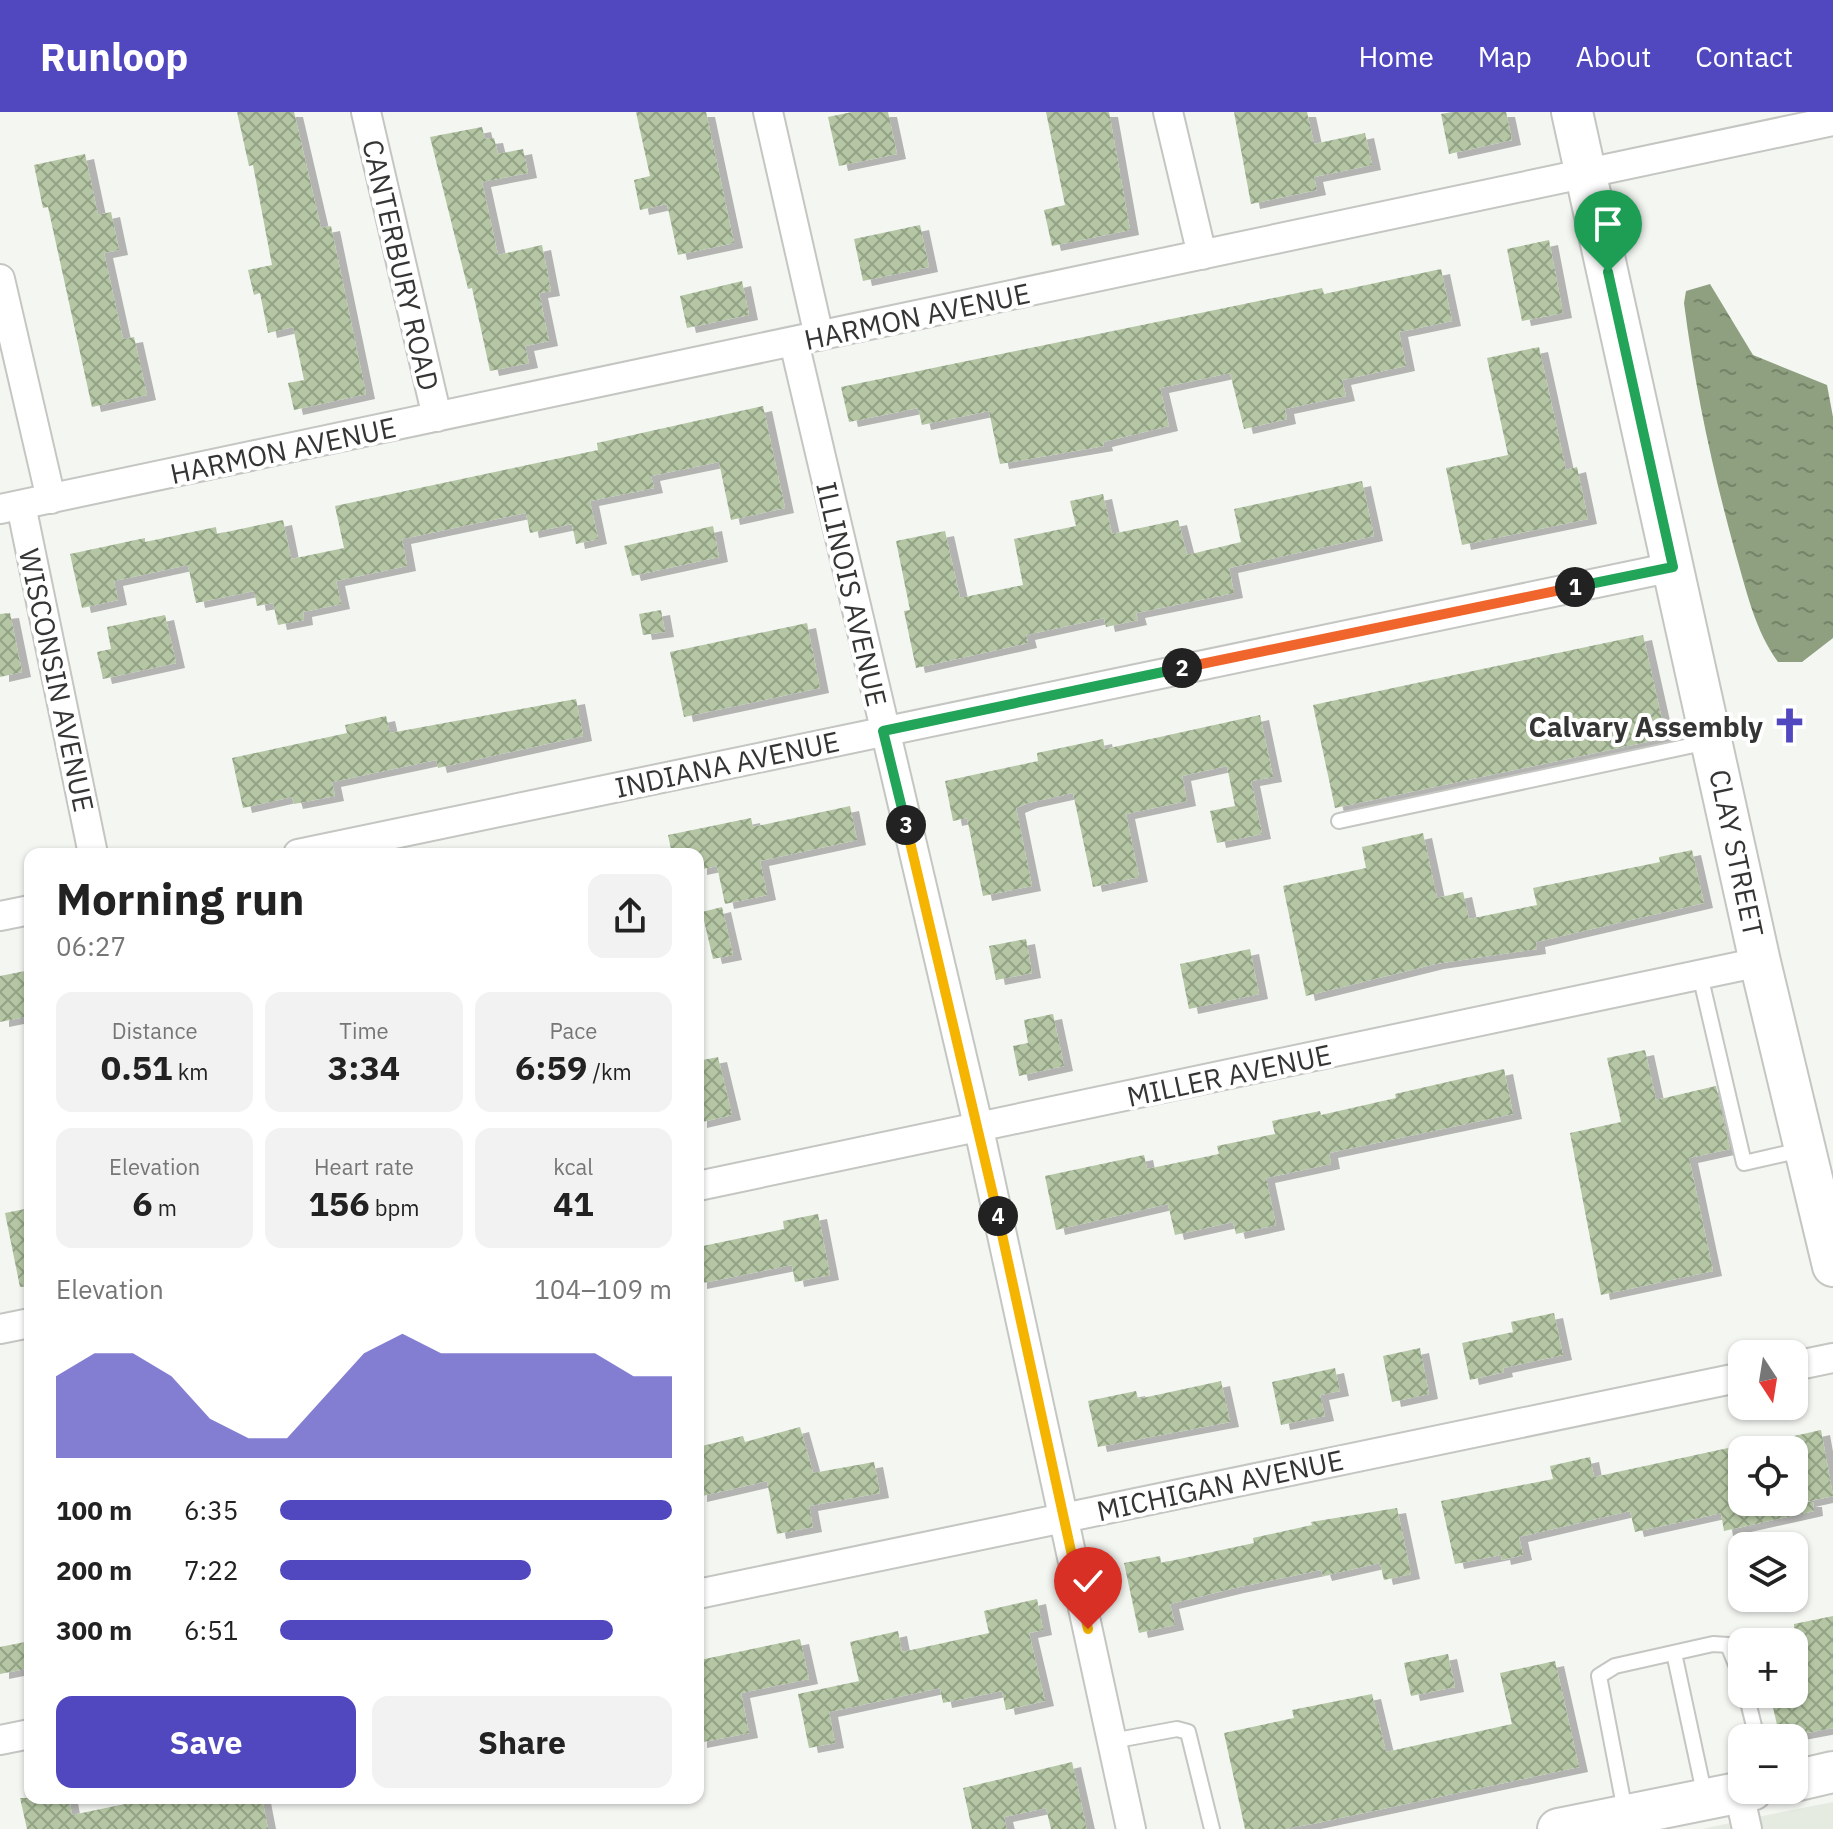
<!DOCTYPE html>
<html lang="en">
<head>
<meta charset="utf-8">
<style>
	body { margin:0; font-family:"IBM Plex Sans",sans-serif; background:#f2f2f2; color:#222; height:100vh; display:flex; flex-direction:column; font-size:30px; white-space:nowrap }
	* { box-sizing:border-box; margin:0 }
	p { font-size:26px; color:#767676 }
	.icon { flex:none; width:44px; height:44px; fill:none; stroke:currentColor; stroke-width:2; stroke-linecap:round; stroke-linejoin:round }
	.map { position:relative; flex:1; overflow:hidden }
	.details { position:absolute; left:24px; top:736px; width:680px; height:956px; display:flex; flex-direction:column; background:#fff; border-radius:16px; box-shadow:0 2px 6px #0004 }
	.details>* { flex:none }
	.needle { width:52px; rotate:168deg }
	.tools { position:absolute; left:1728px; top:1228px; display:grid; gap:16px }
	.tools a { display:grid; place-items:center; width:80px; height:80px; border-radius:16px; background:#fff; box-shadow:0 2px 6px #0004; font-size:40px }
	.pin { position:absolute; display:grid; place-items:center; width:68px; height:68px; color:#fff; margin:-82px -34px; border-radius:50% 50% 50% 0; rotate:-45deg; box-shadow:0 0 8px #0007 }
	.pin .icon { rotate:45deg }
	.km { position:absolute; width:40px; height:40px; margin:-20px; border-radius:50%; background:#222; color:#fff; font-size:22px; line-height:40px; text-align:center }
	.round { display:grid; place-items:center; flex:none; width:84px; height:84px; border-radius:16px; background:#f2f2f2 }
	.head { display:flex; align-items:center; justify-content:space-between; height:136px; padding:0 32px }
	h1 { font-size:44px; font-weight:700; line-height:60px }
	.figures { display:grid; grid-template-columns:repeat(3,1fr); gap:12px; height:136px; padding:8px 32px }
	.figures div { display:grid; align-content:center; border-radius:16px; background:#f2f2f2; text-align:center }
	.figures b { font-size:34px; font-weight:700 }
	.figures small { font-size:22px; font-weight:400 }
	.figures p { font-size:22px }
	.chart { height:224px; padding:16px 32px }
	.chart p { display:flex; justify-content:space-between }
	.chart svg { width:100%; height:144px; margin-top:8px; fill:#5148c0; opacity:.7 }
	.primary-button { display:flex; gap:16px; margin-top:auto; padding:16px 32px }
	.primary-button a { flex:1; height:92px; border-radius:16px; background:#5148c0; color:#fff; font-size:32px; font-weight:700; line-height:92px; text-align:center }
	.primary-button a+a { background:#f2f2f2; color:#222 }
	ul { padding:0 32px; list-style:none; font-size:26px }
	li { display:grid; grid-template-columns:128px 96px 1fr; align-items:center; height:60px }
	li i { height:20px; border-radius:10px; background:#5148c0 }
	header { display:flex; align-items:center; gap:48px; box-sizing:border-box; height:112px; padding:0 40px; background:#5148c0; color:#fff }
	header strong { font-size:38px }
	nav { display:flex; gap:44px; margin-inline-start:auto; font-size:28px }
	.map>svg:first-child { display:block }
	.built { fill:#e5ebe0 }
	.water { fill:url(#water-ripples) }
	.building { fill:url(#building-cross-hatch); filter:url(#shadow) }
	.lines { fill:none; stroke-linecap:round; stroke-linejoin:round }
	.lane-casing { stroke:#c4c6c2; stroke-width:18 }
	.street-casing { stroke:#c4c6c2; stroke-width:32 }
	.secondary-casing { stroke:#c4c6c2; stroke-width:44 }
	.lane { stroke:#fff; stroke-width:14 }
	.street { stroke:#fff; stroke-width:28 }
	.secondary { stroke:#fff; stroke-width:40 }
	.split-1-casing { stroke:#fff; stroke-width:16 }
	.split-2-casing { stroke:#fff; stroke-width:16 }
	.split-3-casing { stroke:#fff; stroke-width:16 }
	.split-4-casing { stroke:#fff; stroke-width:16 }
	.split-5-casing { stroke:#fff; stroke-width:16 }
	.split-1 { stroke:#22a559; stroke-width:10 }
	.split-2 { stroke:#f0652b; stroke-width:10 }
	.split-3 { stroke:#22a559; stroke-width:10 }
	.split-4 { stroke:#f5b400; stroke-width:10 }
	.split-5 { stroke:#f5b400; stroke-width:10 }
	.labels { text-anchor:middle; dominant-baseline:central; stroke-width:8; stroke-linejoin:round; paint-order:stroke }
	.street-label { font-size:28px; fill:#353534; stroke:#fff }
	.poi-label { font-size:28px; font-weight:bold; fill:#353534; stroke:#fff; text-anchor:end }
</style>
</head>
<body>
<header>
<strong>Runloop</strong>
<nav><a>Home</a><a>Map</a><a>About</a><a>Contact</a></nav>
</header>
<div class="map">
<svg width="1833" height="1717" viewBox="0 0 1833 1717">
	<defs>
		<pattern id="water-ripples" width="26" height="14" patternUnits="userSpaceOnUse" patternTransform="scale(2)"><rect width="26" height="14" fill="#8ea07f"/><path d="M2 4q2-2 4 0t4 0M15 11q2-2 4 0t4 0" fill="none" stroke="#758369"/></pattern>
		<pattern id="building-cross-hatch" width="8" height="8" patternUnits="userSpaceOnUse" patternTransform="scale(2)"><rect width="8" height="8" fill="#b4c6a3"/><path d="M0 0l8 8M0 8l8-8" fill="none" stroke="#93a286"/></pattern>
		<filter id="shadow"><feDropShadow dx="9" dy="5" stdDeviation="0" flood-color="#0004"/></filter>
	</defs>
	<rect width="100%" height="100%" fill="#f4f6f2"/>
	<path class="built" d="M1833,1690V1717H1702L1772,1702Z"/>
	<path class="water" d="M1710,172L1753,243L1827,273L1833,305V526L1802,550H1778C1755,518 1747,481 1736,443C1713,360 1695,277 1684,191L1686,179Z"/>
	<path class="building" d="M237,0H294L321,116L331,114L366,282L294,298L288,271L304,268L293,215L268,221L260,181L254,183L248,158L272,153L253,53L249,54Z
		M636,0H706L734,131L678,143L667,92L640,98L634,68L650,64Z
		M852,0H888L897,42L839,54L828,5Z
		M1046,0H1109L1130,118L1052,134L1044,98L1065,93Z
		M1234,0H1307L1314,32L1365,21L1372,53L1314,65L1317,78L1251,92Z
		M1452,0H1506L1512,28L1449,42L1441,2Z
		M482,15L485,27L494,26L498,42L523,37L528,61L482,70L498,143L542,133L551,179L539,181L549,229L525,234L529,251L490,259L472,176L468,177L430,25Z
		M85,42L98,103L111,100L119,138L104,141L123,227L134,225L147,283L92,295L48,95L43,96L34,53Z
		M920,113L929,155L863,169L854,127Z
		M1549,128L1563,201L1522,209L1507,137Z
		M1441,157L1452,209L1399,220L1406,254L1342,268L1346,284L1285,297L1287,307L1244,317L1230,261L1160,276L1169,314L1103,330L1104,334L1000,352L989,299L922,313L918,296L849,310L841,275L1322,176L1324,182Z
		M742,169L749,203L687,216L680,184Z
		M1539,235L1566,358L1577,355L1588,407L1462,433L1446,356L1508,343L1487,246Z
		M763,294L785,396L731,408L719,350L651,364L654,376L590,389L598,427L576,432L572,412L530,421L526,401L402,427L407,454L336,469L341,492L303,500L304,508L278,513L273,491L257,494L254,479L196,491L188,453L114,469L118,488L82,496L70,442L145,426V430L216,415L217,422L283,408L291,447L344,436L335,394L598,338L597,331Z
		M1362,369L1374,424L1229,456L1234,481L1136,501L1138,508L1106,515L1104,506L1026,523L1028,531L916,556L904,499L910,498L896,429L945,419L960,486L1023,473L1014,427L1076,414L1070,389L1103,382L1112,422L1178,408L1187,443L1241,430L1234,397Z
		M713,414L719,445L632,464L624,434Z
		M661,498L665,520L643,523L639,502Z
		M10,501L22,560L0,565V502Z
		M165,503L176,551L103,567L97,540L111,537L107,515Z
		M807,511L820,576L684,605L670,540Z
		M1643,523L1666,626L1335,696L1313,593Z
		M576,587L583,624L438,656L436,648L332,670L335,684L294,692L292,685L243,696L232,646L347,621L345,613L386,604L390,621Z
		M1260,603L1273,665L1251,669L1262,722L1217,731L1210,699L1235,694L1227,654L1182,664L1187,689L1126,702L1139,765L1093,775L1073,681L1028,691L1016,696L1032,774L983,784L967,706L953,709L945,669L1038,649L1037,641L1103,627L1105,637Z
		M850,694L857,728L760,749L767,783L725,792L717,754L698,758V742H672L668,723L751,706L753,715Z
		M1423,721L1437,786L1463,780L1469,807L1537,793L1533,776L1660,750L1659,745L1692,738L1704,791L1536,830L1537,837L1435,852L1306,884L1283,774L1366,756L1362,735Z
		M722,795L733,843L713,847L702,800Z
		M1026,827L1032,861L996,868L989,834Z
		M1250,837L1259,882L1189,897L1180,852Z
		M30,858V904L0,910V864Z
		M1053,902L1064,954L1019,964L1013,934L1028,931L1024,908Z
		M1645,938L1656,988L1716,974L1730,1037L1689,1046L1713,1159L1601,1183L1570,1021L1621,1010L1607,946Z
		M718,945L732,1003L698,1011V949Z
		M1504,957L1513,1002L1329,1041L1331,1052L1266,1066L1276,1113L1236,1122L1233,1110L1175,1123L1168,1092L1056,1118L1045,1064L1144,1043L1147,1057L1219,1042L1217,1034L1275,1022L1272,1009L1320,999L1321,1003L1396,986L1395,982Z
		M30,1096V1174L20,1175L5,1101Z
		M818,1102L830,1163L795,1170L792,1153L698,1172V1135L784,1117L783,1109Z
		M1554,1201L1563,1243L1503,1256L1504,1260L1470,1268L1462,1231L1513,1220L1511,1210Z
		M1420,1236L1429,1282L1392,1290L1383,1244Z
		M1335,1256L1340,1279L1320,1283L1325,1304L1281,1313L1272,1270Z
		M1221,1269L1230,1310L1098,1335L1088,1289L1136,1279L1138,1287Z
		M800,1315L813,1361L874,1350L880,1381L809,1394L813,1415L777,1422L767,1369L698,1385V1335L743,1324L745,1330Z
		M1821,1318L1833,1384L1806,1390H1813L1814,1399L1724,1419L1721,1401L1635,1420L1630,1399L1519,1425L1523,1443L1502,1448L1501,1443L1455,1452L1441,1389L1553,1367L1550,1354L1590,1345L1594,1365L1742,1333V1390H1802L1794,1356V1324Z
		M1397,1396L1411,1462L1384,1468L1380,1451L1323,1464L1321,1458L1235,1476L1170,1492L1175,1513L1139,1521L1124,1451L1160,1444L1161,1451L1254,1431L1253,1426L1312,1413L1311,1410Z
		M1037,1487L1043,1518L1029,1521L1045,1589L1006,1598L1002,1579L943,1591L940,1576L829,1600L835,1631L809,1636L798,1582L859,1569L850,1530L898,1519L902,1540L989,1521L984,1499Z
		M1833,1504V1616L1780,1626L1770,1582H1794V1512Z
		M800,1527L809,1567L741,1581L749,1621L698,1631V1568L704,1567L700,1548Z
		M30,1529V1556L0,1562V1535Z
		M1448,1542L1455,1575L1411,1584L1404,1551Z
		M1555,1549L1579,1655L1317,1711L1284,1717H1245L1224,1621L1294,1606L1292,1598L1372,1582L1386,1640L1512,1612L1500,1561Z
		M1072,1650L1087,1717H1051L1046,1696L1004,1705L1007,1717H972L963,1676Z
		M20,1686H69L72,1703L154,1686H262L268,1717H27Z"/>
	<g class="lines">
		<defs>
			<path id="lane" d="M1339,709L1708,630
				M1700,863L1744,1051L1801,1038
				M1674,1541L1705,1685
				M1746,1582L1757,1626
				M1112,1629L1177,1617L1188,1620L1212,1717
				M1625,1699L1599,1564L1615,1554L1713,1532L1728,1533L1742,1567"/>
			<path id="street" d="M366,0L437,305
				M768,0L819,224
				M1168,0L1202,143
				M0,167L51,387
				M794,230L979,1017L1131,1717
				M21,393L93,742
				M0,397L1833,9
				M298,742L1673,455
				M0,804L30,798
				M698,1074L1760,850
				M0,1217L30,1211
				M1794,1254L1833,1246
				M698,1482L1742,1265
				M0,1628L30,1622
				M1739,1681L1747,1717"/>
			<path id="secondary" d="M1572,0L1760,850L1833,1154
				M1794,1669L1833,1660
				M1558,1717L1752,1678"/>
		</defs>
		<use href="#lane" class="lane-casing"/>
		<use href="#street" class="street-casing"/>
		<use href="#secondary" class="secondary-casing"/>
		<use href="#lane" class="lane"/>
		<use href="#street" class="street"/>
		<use href="#secondary" class="secondary"/>
	</g>
	<g class="lines">
		<defs>
			<path id="split-1" d="M1575,475L1673,455L1608,160"/>
			<path id="split-2" d="M1182,556L1575,475"/>
			<path id="split-3" d="M906,713L883,619L1182,556"/>
			<path id="split-4" d="M906,713L998,1104"/>
			<path id="split-5" d="M998,1104L1088,1517"/>
		</defs>
		<use href="#split-1" class="split-1-casing"/>
		<use href="#split-2" class="split-2-casing"/>
		<use href="#split-3" class="split-3-casing"/>
		<use href="#split-4" class="split-4-casing"/>
		<use href="#split-5" class="split-5-casing"/>
		<use href="#split-1" class="split-1"/>
		<use href="#split-2" class="split-2"/>
		<use href="#split-3" class="split-3"/>
		<use href="#split-4" class="split-4"/>
		<use href="#split-5" class="split-5"/>
	</g>
	<defs>
		<symbol id="church-bare" viewBox="-9 -9 18 18"><path d="M-1.2-6h2.4v3.5h3.3v2.4h-3.3V6h-2.4V-.1h-3.3v-2.4h3.3Z" fill="#5148c0" stroke="#fff" stroke-width="2.5" paint-order="stroke"/></symbol>
	</defs>
	<g fill-rule="evenodd">
		<use href="#church-bare" x="1764" y="588" width="51" height="51"/>
	</g>
	<g class="labels">
		<g class="street-label">
			<text transform="translate(401 153) rotate(77)">CANTERBURY ROAD</text>
			<text transform="translate(917 204) rotate(-12)">HARMON AVENUE</text>
			<text transform="translate(283 338) rotate(-12)">HARMON AVENUE</text>
			<text transform="translate(852 482) rotate(77)">ILLINOIS AVENUE</text>
			<text transform="translate(57 568) rotate(78)">WISCONSIN AVENUE</text>
			<text transform="translate(727 652) rotate(-12)">INDIANA AVENUE</text>
			<text transform="translate(1737 741) rotate(78)">CLAY STREET</text>
			<text transform="translate(1229 963) rotate(-12)">MILLER AVENUE</text>
			<text transform="translate(1220 1373) rotate(-12)">MICHIGAN AVENUE</text>
		</g>
		<g class="poi-label">
			<text x="1763" y="614">Calvary Assembly</text>
		</g>
	</g>
</svg>
<div class="tools">
<a><svg class="needle" viewBox="-14 -14 28 28"><path d="M0-13l5 13h-10z" fill="#e53935"/><path d="M0 13l5-13h-10z" fill="#767676"/></svg></a>
<a><svg class="icon" aria-label="locate" viewBox="0 0 24 24"><circle cx="12" cy="12" r="6"/><path d="M12 2v4M12 18v4M2 12h4M18 12h4"/></svg></a>
<a><svg class="icon" aria-label="layers" viewBox="0 0 24 24"><path d="M12 4l9 5-9 5-9-5zM3 14l9 5 9-5"/></svg></a>
<a>+</a>
<a>−</a>
</div>
<div class="pin" style="left:1608px;top:160px;background:#1e9e55"><svg class="icon" aria-label="arrive" viewBox="0 0 24 24"><path d="M6 21V4h12l-3 4 3 4H6"/></svg></div>
<div class="pin" style="left:1088px;top:1517px;background:#d93025"><svg class="icon" aria-label="check" viewBox="0 0 24 24"><path d="M5 12l5 5 9-10"/></svg></div>
<b class="km" style="left:1575px;top:475px">1</b>
<b class="km" style="left:1182px;top:556px">2</b>
<b class="km" style="left:906px;top:713px">3</b>
<b class="km" style="left:998px;top:1104px">4</b>
<section class="details">
<div class="head"><div><h1>Morning run</h1><p>06:27</p></div><a class="round"><svg class="icon" aria-label="share" viewBox="0 0 24 24"><path d="M12 15V3M7 8l5-5 5 5M5 13v7h14v-7"/></svg></a></div>
<div class="figures">
<div><p>Distance</p><b>0.51<small> km</small></b></div>
<div><p>Time</p><b>3:34</b></div>
<div><p>Pace</p><b>6:59<small> /km</small></b></div>
</div>
<div class="figures">
<div><p>Elevation</p><b>6<small> m</small></b></div>
<div><p>Heart rate</p><b>156<small> bpm</small></b></div>
<div><p>kcal</p><b>41</b></div>
</div>
<div class="chart"><p><span>Elevation</span>104–109 m</p>
<svg viewBox="0 0 160 44" preserveAspectRatio="none"><path d="M0 44V19L10 12L20 12L30 19L40 32L50 38L60 38L70 25L80 12L90 6L100 12L110 12L120 12L130 12L140 12L150 19L160 19V44z"/></svg>
</div>
<ul>
<li><b>100 m</b>6:35<i style="width:100%"></i></li>
<li><b>200 m</b>7:22<i style="width:64%"></i></li>
<li><b>300 m</b>6:51<i style="width:85%"></i></li>
</ul>
<div class="primary-button"><a>Save</a><a>Share</a></div>
</section>
</div>
</body>
</html>
